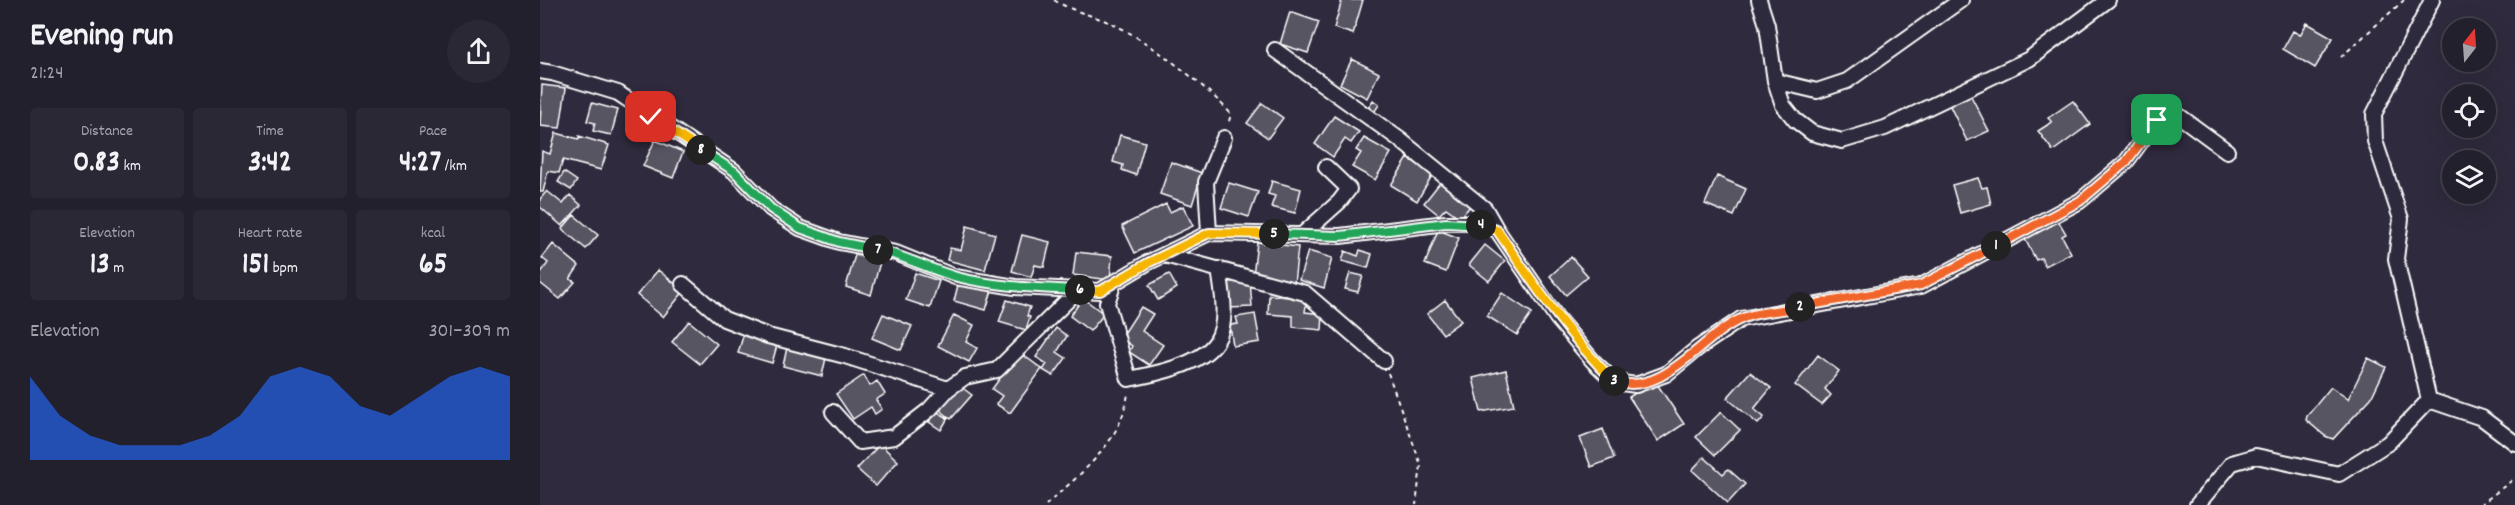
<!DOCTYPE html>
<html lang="en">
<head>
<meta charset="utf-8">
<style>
	body { margin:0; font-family:Dekko,sans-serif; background:#2b2836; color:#f1f3f6; height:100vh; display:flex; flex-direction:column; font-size:22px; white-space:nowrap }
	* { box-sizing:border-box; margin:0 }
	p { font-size:20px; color:#a3a3aa }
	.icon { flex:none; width:33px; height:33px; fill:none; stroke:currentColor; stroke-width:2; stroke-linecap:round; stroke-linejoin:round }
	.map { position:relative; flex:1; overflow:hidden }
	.sheet { display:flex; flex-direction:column; background:#23202e; width:540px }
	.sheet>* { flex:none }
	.needle { width:39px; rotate:17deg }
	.controls { position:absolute; left:1902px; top:18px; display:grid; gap:12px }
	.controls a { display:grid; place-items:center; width:54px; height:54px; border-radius:50%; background:#23202e; box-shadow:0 6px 24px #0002,0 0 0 2px #403e4a; font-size:30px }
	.pin { position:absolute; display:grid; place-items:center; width:51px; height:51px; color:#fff; margin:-26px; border-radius:12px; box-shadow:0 3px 9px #0006 }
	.km { position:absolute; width:30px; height:30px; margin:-15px; border-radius:50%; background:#222; color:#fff; font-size:16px; line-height:30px; text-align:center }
	.round { display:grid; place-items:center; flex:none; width:63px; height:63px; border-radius:32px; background:#2b2836 }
	.head { display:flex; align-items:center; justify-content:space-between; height:102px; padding:0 30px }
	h1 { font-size:33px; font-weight:700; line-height:45px }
	.figures { display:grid; grid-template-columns:repeat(3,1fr); gap:9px; height:102px; padding:6px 30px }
	.figures div { display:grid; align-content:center; border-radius:6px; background:#2b2836; text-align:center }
	.figures b { font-size:30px; font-weight:700 }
	.figures small { font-size:16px; font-weight:400 }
	.figures p { font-size:16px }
	.chart { height:168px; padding:12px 30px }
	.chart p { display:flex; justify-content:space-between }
	.chart svg { width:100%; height:108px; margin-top:6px; fill:#2563eb; opacity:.7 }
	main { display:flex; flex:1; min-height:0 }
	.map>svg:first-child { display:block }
	.building { fill:#595564; stroke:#fff; stroke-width:1.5 }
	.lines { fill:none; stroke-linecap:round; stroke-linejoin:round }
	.street-casing { stroke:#fff; stroke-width:18 }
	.path { stroke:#fff; stroke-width:2; stroke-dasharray:4.5 4.5; stroke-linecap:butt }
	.street { stroke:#2f2a3d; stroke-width:14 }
	.split-1-casing { stroke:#fff; stroke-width:12 }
	.split-2-casing { stroke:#fff; stroke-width:12 }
	.split-3-casing { stroke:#fff; stroke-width:12 }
	.split-4-casing { stroke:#fff; stroke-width:12 }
	.split-5-casing { stroke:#fff; stroke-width:12 }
	.split-6-casing { stroke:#fff; stroke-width:12 }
	.split-7-casing { stroke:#fff; stroke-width:12 }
	.split-8-casing { stroke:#fff; stroke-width:12 }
	.split-9-casing { stroke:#fff; stroke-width:12 }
	.split-1 { stroke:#f0652b; stroke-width:8 }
	.split-2 { stroke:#f0652b; stroke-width:8 }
	.split-3 { stroke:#f0652b; stroke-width:8 }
	.split-4 { stroke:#f5b400; stroke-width:8 }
	.split-5 { stroke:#22a559; stroke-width:8 }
	.split-6 { stroke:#f5b400; stroke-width:8 }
	.split-7 { stroke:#22a559; stroke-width:8 }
	.split-8 { stroke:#22a559; stroke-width:8 }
	.split-9 { stroke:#f5b400; stroke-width:8 }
</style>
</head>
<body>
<main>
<section class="sheet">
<div class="head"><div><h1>Evening run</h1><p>21:24</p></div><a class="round"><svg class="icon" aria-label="share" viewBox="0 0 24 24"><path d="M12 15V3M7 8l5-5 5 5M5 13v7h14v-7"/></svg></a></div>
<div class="figures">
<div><p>Distance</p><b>0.83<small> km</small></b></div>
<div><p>Time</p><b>3:42</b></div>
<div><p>Pace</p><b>4:27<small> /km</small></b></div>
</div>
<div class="figures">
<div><p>Elevation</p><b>13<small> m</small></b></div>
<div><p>Heart rate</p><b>151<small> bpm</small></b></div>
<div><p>kcal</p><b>65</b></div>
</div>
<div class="chart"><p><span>Elevation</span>301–309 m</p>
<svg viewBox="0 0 160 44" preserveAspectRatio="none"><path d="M0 44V10L10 26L20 34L30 38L40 38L50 38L60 34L70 26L80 10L90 6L100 10L110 22L120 26L130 18L140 10L150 6L160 10V44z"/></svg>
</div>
</section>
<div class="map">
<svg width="1975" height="505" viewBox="0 0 1975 505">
	<rect width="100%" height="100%" fill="#2f2a3d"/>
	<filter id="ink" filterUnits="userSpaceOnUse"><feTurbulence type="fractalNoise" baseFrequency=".0167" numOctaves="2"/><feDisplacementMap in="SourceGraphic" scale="12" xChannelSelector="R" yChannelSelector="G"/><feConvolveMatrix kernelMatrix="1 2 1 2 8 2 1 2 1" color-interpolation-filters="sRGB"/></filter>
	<g filter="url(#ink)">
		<path class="building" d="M802,0H823L813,34L794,28Z
			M750,12L779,22L768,53L740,44Z
			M1767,23L1793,38L1775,68L1743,49L1753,31L1760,35Z
			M812,59L839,73L827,98L800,84Z
			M2,85L26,88L20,128L0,126Z
			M1430,94L1449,131L1427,141L1409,104Z
			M833,100L839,105L832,115L826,111Z
			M1533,101L1550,124L1513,151L1498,131L1512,122L1508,118Z
			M52,103L78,110L71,135L53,131L55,123L47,121Z
			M722,103L743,118L728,138L707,123Z
			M794,116L819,132L811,143L805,139L793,157L775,144Z
			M16,133L39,139V136L69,145L61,170L23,160L19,173L8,171L3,192H0L2,151L10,154Z
			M580,135L605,142L596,175L582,170L583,165L573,162Z
			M824,138L851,153L835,180L812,167L821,153L816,150Z
			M115,140L143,152L133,178L103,166Z
			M868,158L893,174L877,201L851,185Z
			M631,162L662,173L652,205L620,194Z
			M24,172L37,181L31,190L18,182Z
			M1177,176L1206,189L1194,216L1165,204Z
			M1438,178L1442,188L1447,187L1451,204L1420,213L1412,185Z
			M902,180L932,204L920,218L906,208L899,215L884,203Z
			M732,181L761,189L755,213L731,207L735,196L728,194Z
			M689,183L718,192L709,217L681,208Z
			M7,191L23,204L30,195L41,205L22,226L0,207V199Z
			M626,204L630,212L643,206L653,226L595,253L582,226Z
			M34,215L58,235L46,249L22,229Z
			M1518,220L1526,234L1522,236L1531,253L1505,266L1501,258L1496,260L1484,237Z
			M427,226L455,234L445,270L407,260L410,248L421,250Z
			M898,230L919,238L906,272L885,264Z
			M482,235L510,242L504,267L495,265L491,277L472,271Z
			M717,242L758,247L754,284L738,283V279L713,276Z
			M13,244L39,266L30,279L35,282L20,299L0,283V274L8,263L2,258Z
			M945,245L965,261L949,281L929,265Z
			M820,250L832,254L828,268L802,261L805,251L818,256Z
			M768,251L792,258L784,288L759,280Z
			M536,252L572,256L570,280L533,275Z
			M315,255L340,262L331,295L306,287Z
			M1031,257L1048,276L1026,295L1010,276Z
			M118,270L144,291L123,317L97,295Z
			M375,273L399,281L390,308L366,300Z
			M810,273L823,276L818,292L805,289Z
			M629,274L637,288L618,300L609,285Z
			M419,281L452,290L446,310L414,301Z
			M710,281L712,307L688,308L686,282Z
			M962,293L992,313L977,335L947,316Z
			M729,295L767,299L765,312L783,314L782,330L753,327V316L728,314Z
			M543,298L564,314L550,331L530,316Z
			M467,300L490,307L487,316L490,317L486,330L459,322Z
			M905,300L921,321L903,334L887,314Z
			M601,307L613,314L602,331L623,345L609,365L589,352L592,346L581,338Z
			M343,314L372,326L361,350L332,338Z
			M715,314L720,342L693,346L690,325L698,324L696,317Z
			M414,315L434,325L426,342L437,348L429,362L398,346Z
			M149,321L177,344L160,364L132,342Z
			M516,328L527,336L517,352L526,358L513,376L503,370L507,364L496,357Z
			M204,333L238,342L232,363L198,353Z
			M248,343L287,353L282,376L243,366Z
			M479,352L502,369L470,413L456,404L462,396L452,389Z
			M1278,355L1299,371L1285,389L1291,395L1282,405L1255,385Z
			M1828,358L1846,367L1831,398L1793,439L1785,436L1766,420L1767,416L1791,387L1808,399Z
			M966,370L974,406L941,412L933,378Z
			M1210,372L1231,388L1214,409L1224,417L1218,424L1187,398Z
			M324,375L330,386L337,381L345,394L336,400L342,409L335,414L331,407L313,419L296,394Z
			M1115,381L1144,424L1118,441L1089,397Z
			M420,386L432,395L411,419L399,409Z
			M396,411L408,418L401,430L389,422Z
			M1181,412L1200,430L1175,455L1156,437Z
			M1063,429L1074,458L1051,467L1040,438Z
			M340,444L358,461L336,486L317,469Z
			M1164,457L1183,474L1188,469L1205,484L1188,503L1152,470Z"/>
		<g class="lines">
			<defs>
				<path id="street" d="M1219,0L1227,25L1235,81L1243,105L1255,120L1272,133L1302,141L1345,128L1489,59L1568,0
					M735,50L859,139L945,209L957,230L1017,318L1053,361L1075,382L1096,385L1126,374L1158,348L1201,319L1381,286L1540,201L1586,162L1617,120L1631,110L1687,151
					M0,71L12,73L78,93L194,171L231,209L260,228L299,242L356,253L415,277L475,287L560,291L607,263L669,233L800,236L906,223H936L957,230
					M1235,81L1277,91L1307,81L1421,0
					M669,233L666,182L684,138
					M762,235L799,202L809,189L786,167
					M625,255L765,293L844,361
					M574,282L567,303L589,379C615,374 661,365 676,342C689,322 682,290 679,269
					M143,284L184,319L228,336L305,356L408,389
					M1889,400L1856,259L1861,219L1835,141L1834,114L1892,0
					M293,412L320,442L354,437L389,410L408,389L425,377L457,370L538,290
					M1657,505L1692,463L1716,456L1799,474L1848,443L1889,400L1942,418L1975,443"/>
			</defs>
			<use href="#street" class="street-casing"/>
			<path class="path" d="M514,0C533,12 553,15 573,24C607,40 667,86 691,114L688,125
				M1801,57L1864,0
				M848,373L881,465L876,505
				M506,505C540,474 582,443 588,393
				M1940,505L1975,478"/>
			<use href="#street" class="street"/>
		</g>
	</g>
	<g class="lines" filter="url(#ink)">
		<defs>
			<path id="split-1" d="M1456,246L1540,201L1586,162L1617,120"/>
			<path id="split-2" d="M1260,307L1381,285L1456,246"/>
			<path id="split-3" d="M1074,381C1124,398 1160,337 1201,319C1218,311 1242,311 1260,307"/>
			<path id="split-4" d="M941,225L957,230C993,283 1028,336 1074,381"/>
			<path id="split-5" d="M734,234L800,236L906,223L941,225"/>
			<path id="split-6" d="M540,290L560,291L608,263L669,233L734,234"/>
			<path id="split-7" d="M338,250C366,256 390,270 417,277C457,287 499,288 540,290"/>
			<path id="split-8" d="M161,150L194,171L231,209L260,228L299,242L338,250"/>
			<path id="split-9" d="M111,117L161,150"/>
		</defs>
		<use href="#split-1" class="split-1-casing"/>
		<use href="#split-2" class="split-2-casing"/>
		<use href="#split-3" class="split-3-casing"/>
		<use href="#split-4" class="split-4-casing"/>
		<use href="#split-5" class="split-5-casing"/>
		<use href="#split-6" class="split-6-casing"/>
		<use href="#split-7" class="split-7-casing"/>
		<use href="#split-8" class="split-8-casing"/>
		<use href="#split-9" class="split-9-casing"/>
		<use href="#split-1" class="split-1"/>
		<use href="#split-2" class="split-2"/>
		<use href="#split-3" class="split-3"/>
		<use href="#split-4" class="split-4"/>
		<use href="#split-5" class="split-5"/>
		<use href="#split-6" class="split-6"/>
		<use href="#split-7" class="split-7"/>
		<use href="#split-8" class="split-8"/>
		<use href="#split-9" class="split-9"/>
	</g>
</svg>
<div class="controls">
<a><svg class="needle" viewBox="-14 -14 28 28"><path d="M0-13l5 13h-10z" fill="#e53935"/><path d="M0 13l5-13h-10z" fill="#a3a3aa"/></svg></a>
<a><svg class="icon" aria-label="locate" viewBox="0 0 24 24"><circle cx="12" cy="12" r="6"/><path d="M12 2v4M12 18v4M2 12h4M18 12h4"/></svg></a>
<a><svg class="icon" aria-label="layers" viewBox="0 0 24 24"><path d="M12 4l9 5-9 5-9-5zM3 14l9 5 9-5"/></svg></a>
</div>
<div class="pin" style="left:1617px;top:120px;background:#1e9e55"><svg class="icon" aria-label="arrive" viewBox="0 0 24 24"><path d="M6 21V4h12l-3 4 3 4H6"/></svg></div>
<div class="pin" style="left:111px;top:117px;background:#d93025"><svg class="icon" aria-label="check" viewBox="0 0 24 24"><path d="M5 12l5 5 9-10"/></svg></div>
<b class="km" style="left:1456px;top:246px">1</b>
<b class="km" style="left:1260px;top:307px">2</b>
<b class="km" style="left:1074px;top:381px">3</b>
<b class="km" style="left:941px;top:225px">4</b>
<b class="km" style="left:734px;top:234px">5</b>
<b class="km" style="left:540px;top:290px">6</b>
<b class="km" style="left:338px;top:250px">7</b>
<b class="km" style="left:161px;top:150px">8</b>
</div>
</main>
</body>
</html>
